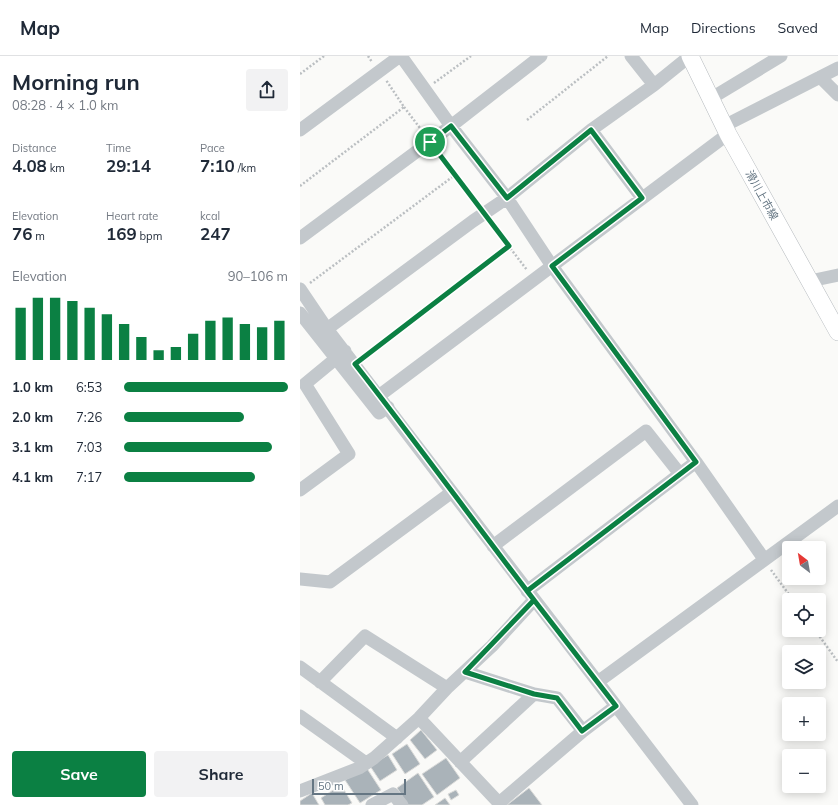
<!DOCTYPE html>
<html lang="en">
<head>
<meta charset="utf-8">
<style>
	body { margin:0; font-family:Mulish,"Noto Sans JP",sans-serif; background:#f2f2f3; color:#1f2937; height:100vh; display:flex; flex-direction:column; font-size:15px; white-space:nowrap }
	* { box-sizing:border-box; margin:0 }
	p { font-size:13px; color:#747a83 }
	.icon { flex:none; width:22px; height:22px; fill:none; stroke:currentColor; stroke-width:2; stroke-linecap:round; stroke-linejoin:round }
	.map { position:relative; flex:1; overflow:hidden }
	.side { display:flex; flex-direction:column; background:#fff; width:300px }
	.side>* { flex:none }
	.needle { width:26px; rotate:329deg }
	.buttons { position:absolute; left:482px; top:485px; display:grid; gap:8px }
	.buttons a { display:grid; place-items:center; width:44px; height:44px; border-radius:4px; background:#fff; box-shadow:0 2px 10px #0003; font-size:20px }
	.scale { position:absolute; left:12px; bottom:10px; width:94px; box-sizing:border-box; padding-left:4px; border:2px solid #657683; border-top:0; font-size:11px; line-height:14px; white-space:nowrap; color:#657683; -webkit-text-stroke:3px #fff; paint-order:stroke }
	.pin { position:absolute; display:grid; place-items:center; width:34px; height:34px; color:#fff; margin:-17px; border:2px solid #fff; border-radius:50%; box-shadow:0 1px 4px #0007 }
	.round { display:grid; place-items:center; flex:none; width:42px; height:42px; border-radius:4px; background:#f2f2f3 }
	.overview { display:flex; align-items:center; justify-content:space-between; height:68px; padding:0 12px }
	h1 { font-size:22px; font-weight:700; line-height:30px }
	.figures { display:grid; grid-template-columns:repeat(3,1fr); gap:6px; height:68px; padding:4px 12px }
	.figures div { display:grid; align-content:center }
	.figures b { font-size:17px; font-weight:700 }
	.figures small { font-size:11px; font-weight:400 }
	.figures p { font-size:11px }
	.chart { height:112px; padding:8px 12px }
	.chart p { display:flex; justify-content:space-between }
	.chart svg { width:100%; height:72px; margin-top:4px; stroke:#0b8043; stroke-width:6 }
	.action { display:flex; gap:8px; margin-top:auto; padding:8px 12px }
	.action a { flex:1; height:46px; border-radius:4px; background:#0b8043; color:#fff; font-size:16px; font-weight:700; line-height:46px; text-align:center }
	.action a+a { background:#f2f2f3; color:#1f2937 }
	ul { padding:0 12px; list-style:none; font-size:13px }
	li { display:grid; grid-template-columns:64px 48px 1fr; align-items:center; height:30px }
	li i { height:10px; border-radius:5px; background:#0b8043 }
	header { display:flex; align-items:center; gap:24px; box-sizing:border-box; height:56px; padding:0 20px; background:#fff; border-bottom:1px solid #e0e1e3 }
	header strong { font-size:19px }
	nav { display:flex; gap:22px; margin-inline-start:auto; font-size:14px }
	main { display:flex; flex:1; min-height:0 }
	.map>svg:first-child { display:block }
	.building { fill:#aab3b9; stroke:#dcdcda }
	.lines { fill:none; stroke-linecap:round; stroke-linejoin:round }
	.major-casing { stroke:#b5babe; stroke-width:18 }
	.path { stroke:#bbbfc2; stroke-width:2.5; stroke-dasharray:2 2; stroke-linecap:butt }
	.minor { stroke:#c3c8cc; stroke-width:13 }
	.major { stroke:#fff; stroke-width:17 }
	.route-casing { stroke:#fff; stroke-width:8 }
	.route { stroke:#0b8043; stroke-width:5 }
	.labels { text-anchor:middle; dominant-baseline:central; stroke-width:4; stroke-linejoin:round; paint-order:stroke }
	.street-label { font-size:11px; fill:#657683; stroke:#fff }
</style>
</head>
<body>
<header>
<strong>Map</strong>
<nav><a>Map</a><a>Directions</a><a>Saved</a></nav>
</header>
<main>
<section class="side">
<div class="overview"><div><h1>Morning run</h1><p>08:28 · 4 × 1.0 km</p></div><a class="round"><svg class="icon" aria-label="share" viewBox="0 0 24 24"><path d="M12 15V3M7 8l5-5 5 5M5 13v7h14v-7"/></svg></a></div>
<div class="figures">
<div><p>Distance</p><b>4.08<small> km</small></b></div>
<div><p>Time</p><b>29:14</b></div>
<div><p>Pace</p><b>7:10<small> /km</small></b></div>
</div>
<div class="figures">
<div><p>Elevation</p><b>76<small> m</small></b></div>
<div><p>Heart rate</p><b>169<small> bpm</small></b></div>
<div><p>kcal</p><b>247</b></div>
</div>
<div class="chart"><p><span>Elevation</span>90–106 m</p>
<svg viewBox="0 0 160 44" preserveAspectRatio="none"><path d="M5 44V12M15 44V6M25 44V6M35 44V8M45 44V12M55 44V16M65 44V22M75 44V30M85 44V38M95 44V36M105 44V28M115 44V20M125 44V18M135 44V22M145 44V24M155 44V20"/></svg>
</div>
<ul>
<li><b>1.0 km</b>6:53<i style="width:100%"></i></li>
<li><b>2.0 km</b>7:26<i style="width:73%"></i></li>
<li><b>3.1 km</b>7:03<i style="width:90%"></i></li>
<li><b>4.1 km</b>7:17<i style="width:80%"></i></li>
</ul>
<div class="action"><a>Save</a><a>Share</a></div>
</section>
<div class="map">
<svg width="538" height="749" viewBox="0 0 538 749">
	<rect width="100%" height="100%" fill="#fafaf8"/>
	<path class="building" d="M121,674L137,694L125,703L110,684Z
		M107,688L120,708L105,718L92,698Z
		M88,699L97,714L80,725L70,710Z
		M146,702L160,722L137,739L122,718Z
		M66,711L81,734L60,747L45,724Z
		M118,717L134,741L122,749H108L97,732Z
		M41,729L52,747L48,749H25L21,742Z
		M229,732L242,749H207Z
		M156,734L159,739L151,744L148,738Z
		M12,737L19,749H0V745Z
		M145,742L150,749H135Z"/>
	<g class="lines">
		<defs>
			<path id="major" d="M390,0L428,78L538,276"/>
		</defs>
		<use href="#major" class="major-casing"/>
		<path class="path" d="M68,0L72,6
			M0,18L24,0
			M134,27L171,0
			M104,51L123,76
			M227,64L308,0
			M155,119L177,149
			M0,130L104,51L86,24
			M191,167L227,214
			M10,227L155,119L137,95
			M63,302L209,190
			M471,514L493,544
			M515,574L538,606"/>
		<path class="minor" d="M101,0L151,70L207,142L252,210L396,406L464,503
			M520,21L538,39
			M354,29L390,0
			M410,43L481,0
			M424,70L538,12
			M0,74L100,0
			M291,74L342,142
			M0,182L151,70L241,0
			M510,225L538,219
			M0,233L27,273L392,749
			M0,257L79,357L88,351
			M27,273L173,165L207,142L291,74L354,29L331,0
			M80,339L428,78
			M0,434L49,398L5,328L45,295
			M193,490L346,375L380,418L396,406
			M0,523L30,526L152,436
			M227,535L380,418
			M0,611L97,682
			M299,625L538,450
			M20,626L65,580L147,632
			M234,638L257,642L283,675
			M0,660L66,707
			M119,662L199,747L283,675L316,650
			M160,706L234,638L165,616
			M0,735L59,712L74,702L119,662L147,632L192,590L234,544
			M72,749L93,738L102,749"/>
		<use href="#major" class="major"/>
	</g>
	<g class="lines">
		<defs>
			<path id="route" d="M130,86L209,190L55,308C116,386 174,466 234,544L165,616L234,638L257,642L282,675L316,650L227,535L396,406L252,210L342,142L291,74L207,142L151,70L130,86"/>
		</defs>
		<use href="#route" class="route-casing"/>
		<use href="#route" class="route"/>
	</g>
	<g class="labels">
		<g class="street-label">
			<text transform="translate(462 139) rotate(61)">滑川上市線</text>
		</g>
	</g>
</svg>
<div class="buttons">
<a><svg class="needle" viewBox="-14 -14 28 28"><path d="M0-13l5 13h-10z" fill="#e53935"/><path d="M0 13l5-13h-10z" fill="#747a83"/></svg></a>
<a><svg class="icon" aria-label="locate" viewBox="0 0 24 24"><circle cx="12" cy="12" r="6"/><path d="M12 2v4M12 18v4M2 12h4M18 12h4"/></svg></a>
<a><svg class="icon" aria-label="layers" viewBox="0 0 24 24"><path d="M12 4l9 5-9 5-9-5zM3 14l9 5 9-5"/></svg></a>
<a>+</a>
<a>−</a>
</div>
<div class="scale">50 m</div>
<div class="pin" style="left:130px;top:86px;background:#1e9e55"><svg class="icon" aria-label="arrive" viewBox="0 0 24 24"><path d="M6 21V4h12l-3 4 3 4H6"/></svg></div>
</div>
</main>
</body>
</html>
